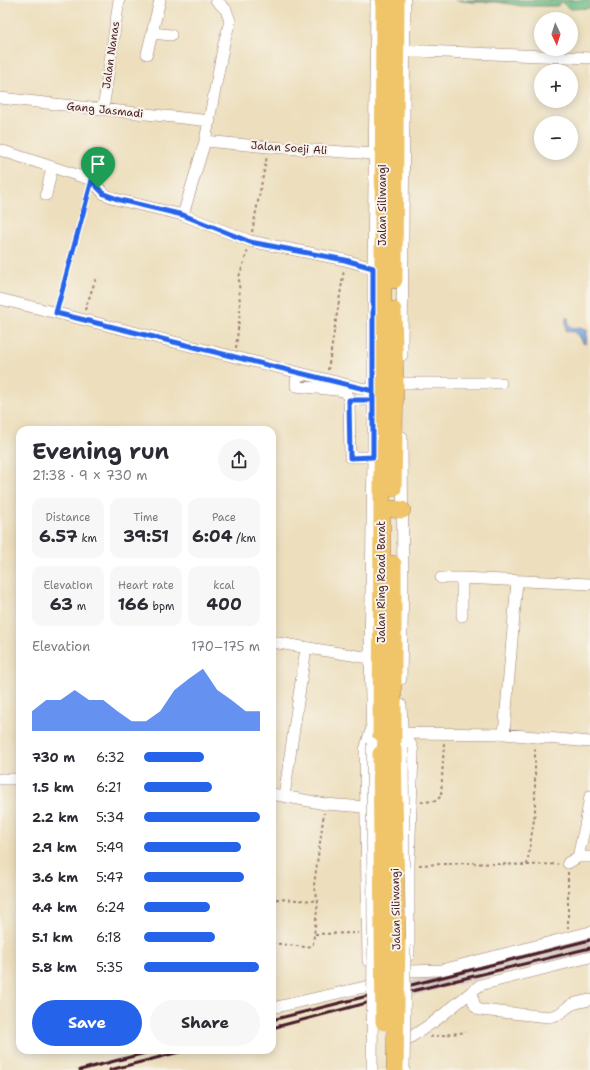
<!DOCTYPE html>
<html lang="en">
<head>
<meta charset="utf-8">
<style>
	body { margin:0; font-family:"Shantell Sans",sans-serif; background:#f7f7f7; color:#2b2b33; height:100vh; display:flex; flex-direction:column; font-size:15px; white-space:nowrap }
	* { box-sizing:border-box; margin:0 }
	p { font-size:13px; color:#7c7c81 }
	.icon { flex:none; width:22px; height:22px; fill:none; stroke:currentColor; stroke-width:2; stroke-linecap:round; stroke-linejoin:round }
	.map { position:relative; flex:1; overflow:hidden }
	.panel { position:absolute; left:16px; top:426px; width:260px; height:628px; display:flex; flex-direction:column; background:#fff; border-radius:12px; box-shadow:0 2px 10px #0003 }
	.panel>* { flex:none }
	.needle { width:26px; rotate:176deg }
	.buttons { position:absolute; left:534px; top:12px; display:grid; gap:8px }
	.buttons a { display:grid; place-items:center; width:44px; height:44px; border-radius:50%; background:#fff; box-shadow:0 2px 10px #0003; font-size:20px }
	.pin { position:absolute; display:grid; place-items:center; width:34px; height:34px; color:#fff; margin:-41px -17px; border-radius:50% 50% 50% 0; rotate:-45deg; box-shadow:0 0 4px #0007 }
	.pin .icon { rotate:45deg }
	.round { display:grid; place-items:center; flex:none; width:42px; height:42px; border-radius:21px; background:#f7f7f7 }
	.head { display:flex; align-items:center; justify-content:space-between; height:68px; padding:0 16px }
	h1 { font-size:22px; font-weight:700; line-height:30px }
	.figures { display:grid; grid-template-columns:repeat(3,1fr); gap:6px; height:68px; padding:4px 16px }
	.figures div { display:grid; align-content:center; border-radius:10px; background:#f7f7f7; text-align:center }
	.figures b { font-size:17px; font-weight:700 }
	.figures small { font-size:11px; font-weight:400 }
	.figures p { font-size:11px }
	.chart { height:112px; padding:8px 16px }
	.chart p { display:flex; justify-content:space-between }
	.chart svg { width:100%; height:72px; margin-top:4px; fill:#2563eb; opacity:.7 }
	.button { display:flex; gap:8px; margin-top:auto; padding:8px 16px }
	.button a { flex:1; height:46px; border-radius:24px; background:#2563eb; color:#fff; font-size:16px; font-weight:700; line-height:46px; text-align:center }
	.button a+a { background:#f7f7f7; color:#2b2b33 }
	ul { padding:0 16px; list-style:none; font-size:13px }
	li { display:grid; grid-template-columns:64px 48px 1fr; align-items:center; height:30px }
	li i { height:10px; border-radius:5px; background:#2563eb }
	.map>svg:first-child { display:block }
	.industrial { fill:#cfc1ba }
	.forest { fill:#70be88; stroke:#5d6e5a }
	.water { fill:#72a2dc; stroke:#5e6084 }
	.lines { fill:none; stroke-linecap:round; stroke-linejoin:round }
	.minor-casing { stroke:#9c7f74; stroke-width:12 }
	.highway-casing { stroke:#9c7f74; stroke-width:18 }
	.path { stroke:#9c7f74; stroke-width:2; stroke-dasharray:3 3; stroke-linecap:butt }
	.minor { stroke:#fff; stroke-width:11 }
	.highway { stroke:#f0c469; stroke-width:17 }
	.rail { stroke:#4a1f2b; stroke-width:3 }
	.minor-bridge-casing { stroke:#9c7f74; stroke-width:12; stroke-linecap:butt }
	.highway-bridge-casing { stroke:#9c7f74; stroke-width:18; stroke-linecap:butt }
	.minor-bridge { stroke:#fff; stroke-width:11 }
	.highway-bridge { stroke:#f0c469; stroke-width:17 }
	.route-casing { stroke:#fff; stroke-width:8 }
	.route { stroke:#2563eb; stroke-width:5 }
	.labels { text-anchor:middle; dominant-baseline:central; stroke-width:4; stroke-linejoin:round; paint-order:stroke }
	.street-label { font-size:11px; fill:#4a1f2b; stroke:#f7f3e8 }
</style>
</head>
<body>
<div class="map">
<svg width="590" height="1070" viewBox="0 0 590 1070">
	<rect width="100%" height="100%" fill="#f7f3e8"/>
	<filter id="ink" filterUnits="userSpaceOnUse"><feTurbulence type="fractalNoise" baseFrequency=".025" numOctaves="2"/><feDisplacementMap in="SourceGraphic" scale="8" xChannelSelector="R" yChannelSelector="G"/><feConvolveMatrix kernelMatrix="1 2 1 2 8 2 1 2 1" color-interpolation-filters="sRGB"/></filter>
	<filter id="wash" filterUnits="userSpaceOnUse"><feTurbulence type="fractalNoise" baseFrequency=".012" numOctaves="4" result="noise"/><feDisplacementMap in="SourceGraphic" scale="16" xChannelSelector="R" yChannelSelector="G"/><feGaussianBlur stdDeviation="0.9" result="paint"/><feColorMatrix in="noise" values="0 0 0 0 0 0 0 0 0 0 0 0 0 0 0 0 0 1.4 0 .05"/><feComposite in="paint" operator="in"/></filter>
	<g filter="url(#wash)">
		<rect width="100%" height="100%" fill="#eddfbd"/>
		<path class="industrial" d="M590,935V952L411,996V981Z"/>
		<path class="forest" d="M455,0H590V8L570,9L561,2L558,6H522L497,2H471Z"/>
		<path class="water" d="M566,318H568L569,327L587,329L586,344L583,343L580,337L573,331L572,332L566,331Z"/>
	</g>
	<g filter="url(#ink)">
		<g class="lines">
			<defs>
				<path id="minor" d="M152,33L171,35
					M398,50L590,58
					M147,54L160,0
					M0,98L210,121
					M103,110L119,0
					M205,141L269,147L374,154
					M0,150L92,180L104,194L119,200L183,215L250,241L345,260L373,268
					M46,195L52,167
					M183,215L205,141L224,43L230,21L226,10L216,0
					M0,299L373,391
					M402,355L405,0
					M297,373L296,386L346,391L349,400L350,457H373
					M403,383H501
					M349,400H372
					M441,578H462L590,584
					M462,578V616
					M272,642L370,658
					M401,679L403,582L402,437
					M401,705L403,748
					M404,732L412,747L413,753L409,865V955
					M405,733L504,734L590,742
					M504,734L517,581
					M372,743L370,658L373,457V268L376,0
					M0,779H20
					M272,794L325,804L365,807
					M284,796L306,648
					M578,857L585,826L590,796
					M568,863L578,857H590
					M368,961L365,750L370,733
					M396,976L409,971L442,970L590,932
					M472,991C473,999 473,1007 480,1010L549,1017C563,1014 561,1011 571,1005C577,1002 584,1001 590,1000
					M272,1008L369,986L380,982
					M408,1039L435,1021L480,985L590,957"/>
				<path id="highway" d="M394,280L396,0
					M393,488L395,382L393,310
					M393,509L402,510
					M393,564V748
					M381,754L384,0"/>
			</defs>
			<use href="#minor" class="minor-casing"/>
			<use href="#highway" class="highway-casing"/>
			<path class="path" d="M252,232L267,156
				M58,304L89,191
				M85,310L96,278
				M236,348L240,311L239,277L248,250
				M328,370L344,270
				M421,802L436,801L441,796L444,743
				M419,865L467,863L527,865L558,864
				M527,865L535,813V746
				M568,872V928
				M276,899L318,901
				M315,934L358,933
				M272,943L305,947L312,946L313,944L318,901L314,885L324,813
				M430,1037L466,1032"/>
			<use href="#minor" class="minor"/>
			<use href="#highway" class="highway"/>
			<path class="rail" d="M272,1020L590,940
				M272,1028L408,992L590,948
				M80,1070L157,1050
				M110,1070L187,1050"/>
			<defs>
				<path id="minor-bridge" d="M372,743L373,938L372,1070
					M403,748L404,867
					M404,1070L405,1011V945"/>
				<path id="highway-bridge" d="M393,748L397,938L395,1070
					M381,754L384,1022"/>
			</defs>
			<use href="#minor-bridge" class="minor-bridge-casing"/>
			<use href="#highway-bridge" class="highway-bridge-casing"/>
			<use href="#minor-bridge" class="minor-bridge"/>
			<use href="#highway-bridge" class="highway-bridge"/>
		</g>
	</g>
	<g class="lines" filter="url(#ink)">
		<defs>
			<path id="route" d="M98,188L92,180L56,313L373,391V457L350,458L349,400H372L373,391V268L345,260L250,242L183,215L120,200L104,194L98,188"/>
		</defs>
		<use href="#route" class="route-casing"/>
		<use href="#route" class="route"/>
	</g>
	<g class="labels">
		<g class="street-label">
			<text transform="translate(111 55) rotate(-82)">Jalan Nanas</text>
			<text transform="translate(105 110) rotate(6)">Gang Jasmadi</text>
			<text transform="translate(289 148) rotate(4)">Jalan Soeji Ali</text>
			<text transform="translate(382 205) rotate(-90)">Jalan Siliwangi</text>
			<text transform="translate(381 582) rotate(-90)">Jalan Ring Road Barat</text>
			<text transform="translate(396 909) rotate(-91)">Jalan Siliwangi</text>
		</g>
	</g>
</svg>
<div class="buttons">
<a><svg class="needle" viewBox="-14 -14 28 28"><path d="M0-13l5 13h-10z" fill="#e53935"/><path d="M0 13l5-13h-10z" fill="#7c7c81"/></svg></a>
<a>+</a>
<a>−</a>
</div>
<div class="pin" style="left:98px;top:188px;background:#1e9e55"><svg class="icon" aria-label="arrive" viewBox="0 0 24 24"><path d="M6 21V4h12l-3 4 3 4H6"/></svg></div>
<section class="panel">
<div class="head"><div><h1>Evening run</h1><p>21:38 · 9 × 730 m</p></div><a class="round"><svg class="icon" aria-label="share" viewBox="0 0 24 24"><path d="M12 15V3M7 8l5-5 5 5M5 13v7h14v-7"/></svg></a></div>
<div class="figures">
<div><p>Distance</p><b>6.57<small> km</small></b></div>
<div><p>Time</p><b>39:51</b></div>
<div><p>Pace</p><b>6:04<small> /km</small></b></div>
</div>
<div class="figures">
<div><p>Elevation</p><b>63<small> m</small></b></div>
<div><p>Heart rate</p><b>166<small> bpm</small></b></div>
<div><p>kcal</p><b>400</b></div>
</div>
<div class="chart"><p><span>Elevation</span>170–175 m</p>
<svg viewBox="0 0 160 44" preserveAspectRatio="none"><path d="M0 44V32L10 25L20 25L30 19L40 25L50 25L60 32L70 38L80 38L90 32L100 19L110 12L120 6L130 19L140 25L150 32L160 32V44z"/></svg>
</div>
<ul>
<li><b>730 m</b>6:32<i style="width:52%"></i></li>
<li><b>1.5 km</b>6:21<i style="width:59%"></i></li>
<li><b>2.2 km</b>5:34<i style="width:100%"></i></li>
<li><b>2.9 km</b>5:49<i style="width:84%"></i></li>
<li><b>3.6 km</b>5:47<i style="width:86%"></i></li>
<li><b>4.4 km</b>6:24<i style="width:57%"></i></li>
<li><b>5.1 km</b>6:18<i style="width:61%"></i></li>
<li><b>5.8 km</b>5:35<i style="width:99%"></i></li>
</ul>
<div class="button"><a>Save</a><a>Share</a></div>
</section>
</div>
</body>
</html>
